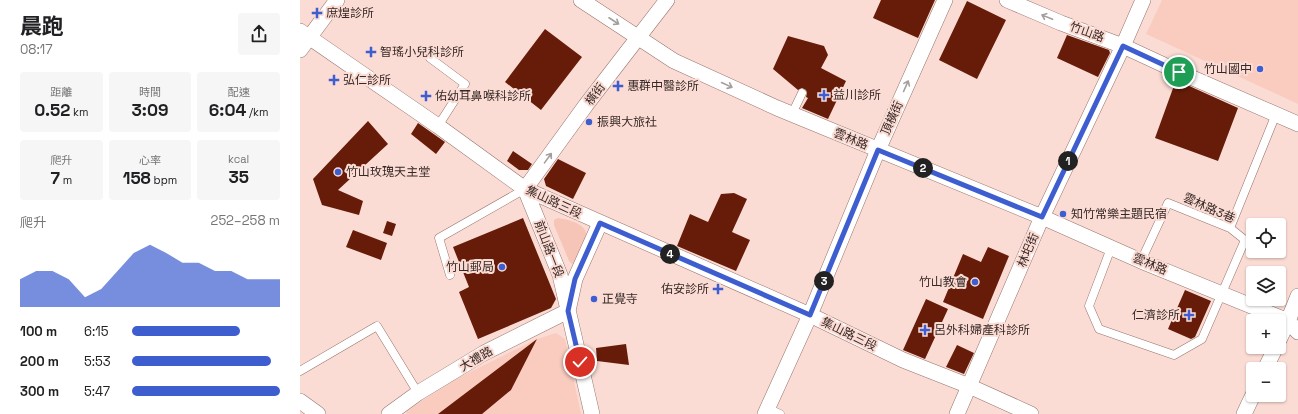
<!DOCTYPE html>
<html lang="zh-TW">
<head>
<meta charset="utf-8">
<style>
	body { margin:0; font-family:"Space Grotesk","Noto Sans TC",sans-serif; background:#f6f6f6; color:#202124; height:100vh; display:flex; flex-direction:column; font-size:15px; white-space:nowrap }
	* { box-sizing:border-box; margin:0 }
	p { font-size:13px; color:#757577 }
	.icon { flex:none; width:22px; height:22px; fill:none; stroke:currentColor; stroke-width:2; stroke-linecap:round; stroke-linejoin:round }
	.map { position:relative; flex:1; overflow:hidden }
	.details { display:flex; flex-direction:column; background:#fff; width:300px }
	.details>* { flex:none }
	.controls { position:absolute; left:946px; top:218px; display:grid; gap:8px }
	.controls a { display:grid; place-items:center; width:40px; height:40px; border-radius:4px; background:#fff; box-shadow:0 1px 3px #0004; font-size:20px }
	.pin { position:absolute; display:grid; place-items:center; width:34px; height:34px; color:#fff; margin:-17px; border:2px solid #fff; border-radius:50%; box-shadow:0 1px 4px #0007 }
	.km { position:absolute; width:20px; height:20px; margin:-10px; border-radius:50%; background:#222; color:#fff; font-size:11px; line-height:20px; text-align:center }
	.round { display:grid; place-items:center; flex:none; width:42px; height:42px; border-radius:4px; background:#f6f6f6 }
	.summary { display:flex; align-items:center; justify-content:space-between; height:68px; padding:0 20px }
	h1 { font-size:22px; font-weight:700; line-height:30px }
	.figures { display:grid; grid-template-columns:repeat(3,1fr); gap:6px; height:68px; padding:4px 20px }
	.figures div { display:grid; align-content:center; border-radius:4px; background:#f6f6f6; text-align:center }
	.figures b { font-size:17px; font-weight:700 }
	.figures small { font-size:11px; font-weight:400 }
	.figures p { font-size:11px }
	.chart { height:112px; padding:8px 20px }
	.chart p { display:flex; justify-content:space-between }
	.chart svg { width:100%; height:72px; margin-top:4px; fill:#3e5ed0; opacity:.7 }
	ul { padding:0 20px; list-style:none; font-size:13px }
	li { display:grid; grid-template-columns:64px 48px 1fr; align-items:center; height:30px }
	li i { height:10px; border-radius:5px; background:#3e5ed0 }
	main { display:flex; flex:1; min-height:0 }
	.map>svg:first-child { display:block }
	.built { fill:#faccc0 }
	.green { fill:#f7c5b8 }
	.building { fill:#671c09 }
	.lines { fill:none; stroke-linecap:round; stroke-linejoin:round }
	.lane-casing { stroke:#96746b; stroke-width:9 }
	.street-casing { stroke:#96746b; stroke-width:16 }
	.lane { stroke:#fff; stroke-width:8 }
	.street { stroke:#fff; stroke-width:15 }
	.oneway { stroke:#a59e9d }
	.route-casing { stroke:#fff; stroke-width:8 }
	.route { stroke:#3e5ed0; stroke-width:5 }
	.poi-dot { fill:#3e5ed0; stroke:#fbdcd4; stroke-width:1.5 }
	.labels { text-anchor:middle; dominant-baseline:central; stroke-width:4; stroke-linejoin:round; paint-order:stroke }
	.poi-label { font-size:12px; fill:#372825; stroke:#fbdcd4; text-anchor:start }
	.street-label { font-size:12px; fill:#372825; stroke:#fbdcd4 }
</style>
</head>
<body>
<main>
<section class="details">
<div class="summary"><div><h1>晨跑</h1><p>08:17</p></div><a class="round"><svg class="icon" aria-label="share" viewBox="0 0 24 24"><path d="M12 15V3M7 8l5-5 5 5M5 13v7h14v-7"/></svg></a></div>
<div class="figures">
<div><p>距離</p><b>0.52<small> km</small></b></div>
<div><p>時間</p><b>3:09</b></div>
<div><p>配速</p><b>6:04<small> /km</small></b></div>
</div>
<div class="figures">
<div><p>爬升</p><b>7<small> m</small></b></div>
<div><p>心率</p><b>158<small> bpm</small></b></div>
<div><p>kcal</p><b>35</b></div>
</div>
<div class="chart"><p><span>爬升</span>252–258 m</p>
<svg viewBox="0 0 160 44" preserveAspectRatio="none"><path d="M0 44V27L10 22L20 22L30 27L40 38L50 33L60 22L70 11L80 6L90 11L100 17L110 17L120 22L130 22L140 27L150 27L160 27V44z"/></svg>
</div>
<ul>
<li><b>100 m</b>6:15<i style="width:73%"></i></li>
<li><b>200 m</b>5:53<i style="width:94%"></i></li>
<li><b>300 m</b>5:47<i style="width:100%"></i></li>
</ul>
</section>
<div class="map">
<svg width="998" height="414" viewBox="0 0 998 414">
	<rect width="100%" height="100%" fill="#fbdcd4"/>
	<path class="built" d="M862,0H998V104L846,34Z
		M256,333L265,339L281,414H107L106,411L156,379L237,339Z"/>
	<path class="green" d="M258,218C269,220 288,223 287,239C286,245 278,257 275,262L272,264L269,261L254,225V220Z"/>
	<path class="building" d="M581,0H635L618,38L573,18Z
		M667,1L706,20L677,79L639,60Z
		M245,29L282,57L241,110L205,82Z
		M767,35L809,50L810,53L798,77L757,58Z
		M488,36L524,46L528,55L521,68L546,81L528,119L502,108L508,98L506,97L507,93L506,90L502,88L498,90L473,69Z
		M876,80L938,108L918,161L855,138Z
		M68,121L88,144L38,190L63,201L59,215L22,205L13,179Z
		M118,123L145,142L136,154L111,134Z
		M213,151L232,164L228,170H219L207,161Z
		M258,159L286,173L273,199L246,186L244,179Z
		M434,193L447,199L432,232L450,240L436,271L377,246L390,214L408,222L421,194Z
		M223,218L256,299L251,308L178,339L159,292L169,287L153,247Z
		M87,221L96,224L92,236L83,233Z
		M53,230L87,243L81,260L46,247Z
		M688,247L709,256L683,319L643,302L663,254L681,262Z
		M885,290L911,301L895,337L891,339L868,329Z
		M626,299L648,309L625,359L603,350Z
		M237,339L211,390L182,414H138Z
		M326,344L329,365L297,361L296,348Z
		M657,345L674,353L664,374L646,367Z"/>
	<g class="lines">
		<defs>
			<path id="lane" d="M130,58L165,84L138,126
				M492,114L502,93
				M930,228L976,114
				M811,248L789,306L799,329L874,355L902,339L945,240L930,228L868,203L841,261
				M150,275L139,238L225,189
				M0,371L77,326L118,393
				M467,408L480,414"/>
			<path id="street" d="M281,0L374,61L477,108L742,217L841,261L988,321L979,340
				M707,0L761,23L823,46L879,72L998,124
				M0,31L138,126L225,189L510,315L603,360L669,386L731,414
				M0,50L37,0
				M998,296L988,321L998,332
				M965,369L976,347
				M0,401L18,414
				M89,414L118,393L184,353L268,311L275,279L300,223
				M292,414L260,275L225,189L286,105L367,0
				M465,414L510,315L578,150L645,0
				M657,414L742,217L823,46L843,0
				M944,414L953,395"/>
		</defs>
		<use href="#lane" class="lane-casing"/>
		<use href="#street" class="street-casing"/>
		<use href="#lane" class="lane"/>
		<use href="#street" class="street"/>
	</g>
	<defs><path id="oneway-shaft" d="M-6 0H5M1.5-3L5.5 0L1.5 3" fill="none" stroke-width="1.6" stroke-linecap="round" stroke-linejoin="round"/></defs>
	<g class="oneway">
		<use href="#oneway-shaft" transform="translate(747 17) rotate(-158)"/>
		<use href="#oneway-shaft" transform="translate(314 21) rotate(33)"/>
		<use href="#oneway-shaft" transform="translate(427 85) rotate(25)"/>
		<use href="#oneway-shaft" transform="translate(606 86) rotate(-66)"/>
		<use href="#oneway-shaft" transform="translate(248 158) rotate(-54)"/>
	</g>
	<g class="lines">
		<defs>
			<path id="route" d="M280,362L268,311L275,279L300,223L510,315L578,150L742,217L823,46L879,72"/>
		</defs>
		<use href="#route" class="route-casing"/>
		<use href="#route" class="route"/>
	</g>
	<g class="poi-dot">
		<path d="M15 7h4v4h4v4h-4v4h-4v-4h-4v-4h4z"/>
		<path d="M69 46h4v4h4v4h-4v4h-4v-4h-4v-4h4z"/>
		<circle cx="960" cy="69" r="4"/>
		<path d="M32 74h4v4h4v4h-4v4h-4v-4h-4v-4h4z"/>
		<path d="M316 80h4v4h4v4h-4v4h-4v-4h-4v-4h4z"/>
		<path d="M522 89h4v4h4v4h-4v4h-4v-4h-4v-4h4z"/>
		<path d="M124 90h4v4h4v4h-4v4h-4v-4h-4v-4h4z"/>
		<circle cx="289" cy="122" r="4"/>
		<circle cx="38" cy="172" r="4"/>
		<circle cx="763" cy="214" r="4"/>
		<circle cx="202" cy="267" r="4"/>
		<circle cx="675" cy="282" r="4"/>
		<path d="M416 283h4v4h4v4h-4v4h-4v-4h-4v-4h4z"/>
		<circle cx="294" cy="299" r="4"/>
		<path d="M887 309h4v4h4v4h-4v4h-4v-4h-4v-4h4z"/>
		<path d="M623 324h4v4h4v4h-4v4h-4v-4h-4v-4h4z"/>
	</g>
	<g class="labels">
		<g class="poi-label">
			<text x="26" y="13">庶煌診所</text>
			<text x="80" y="52">智瑤小兒科診所</text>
			<text x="952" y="69" text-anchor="end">竹山國中</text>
			<text x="43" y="80">弘仁診所</text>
			<text x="327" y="86">惠群中醫診所</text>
			<text x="533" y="95">益川診所</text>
			<text x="135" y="96">佑幼耳鼻喉科診所</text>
			<text x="297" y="122">振興大旅社</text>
			<text x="46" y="172">竹山玫瑰天主堂</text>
			<text x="771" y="214">知竹常樂主題民宿</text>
			<text x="194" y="267" text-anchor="end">竹山郵局</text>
			<text x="667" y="282" text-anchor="end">竹山教會</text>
			<text x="409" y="289" text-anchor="end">佑安診所</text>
			<text x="302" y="299">正覺寺</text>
			<text x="880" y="315" text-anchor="end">仁濟診所</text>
			<text x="634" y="330">呂外科婦產科診所</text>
		</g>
		<g class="street-label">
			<text transform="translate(787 32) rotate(20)">竹山路</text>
			<text transform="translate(295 94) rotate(-53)">橫街</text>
			<text transform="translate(592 118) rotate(-66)">頂橫街</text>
			<text transform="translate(551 139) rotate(22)">雲林路</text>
			<text transform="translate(254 202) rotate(25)">集山路三段</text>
			<text transform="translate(909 208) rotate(24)">雲林路3巷</text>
			<text transform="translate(249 249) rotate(69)">前山路一段</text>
			<text transform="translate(728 250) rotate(-67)">林圯街</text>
			<text transform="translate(850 264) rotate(23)">雲林路</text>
			<text transform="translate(549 334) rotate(26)">集山路三段</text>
			<text transform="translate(176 359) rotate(-30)">大禮路</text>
		</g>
	</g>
</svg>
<div class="controls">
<a><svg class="icon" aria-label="locate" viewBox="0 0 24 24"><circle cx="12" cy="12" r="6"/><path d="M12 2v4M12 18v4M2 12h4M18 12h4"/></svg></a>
<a><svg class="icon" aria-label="layers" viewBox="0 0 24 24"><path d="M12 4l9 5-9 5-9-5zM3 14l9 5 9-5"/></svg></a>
<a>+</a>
<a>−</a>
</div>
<div class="pin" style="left:879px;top:72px;background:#1e9e55"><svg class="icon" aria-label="arrive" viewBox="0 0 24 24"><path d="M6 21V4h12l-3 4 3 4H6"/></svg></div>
<div class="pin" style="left:280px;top:362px;background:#d93025"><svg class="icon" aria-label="check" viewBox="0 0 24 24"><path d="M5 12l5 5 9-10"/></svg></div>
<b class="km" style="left:768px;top:161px">1</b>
<b class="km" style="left:623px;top:168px">2</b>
<b class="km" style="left:524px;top:281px">3</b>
<b class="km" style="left:370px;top:254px">4</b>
</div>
</main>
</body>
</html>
